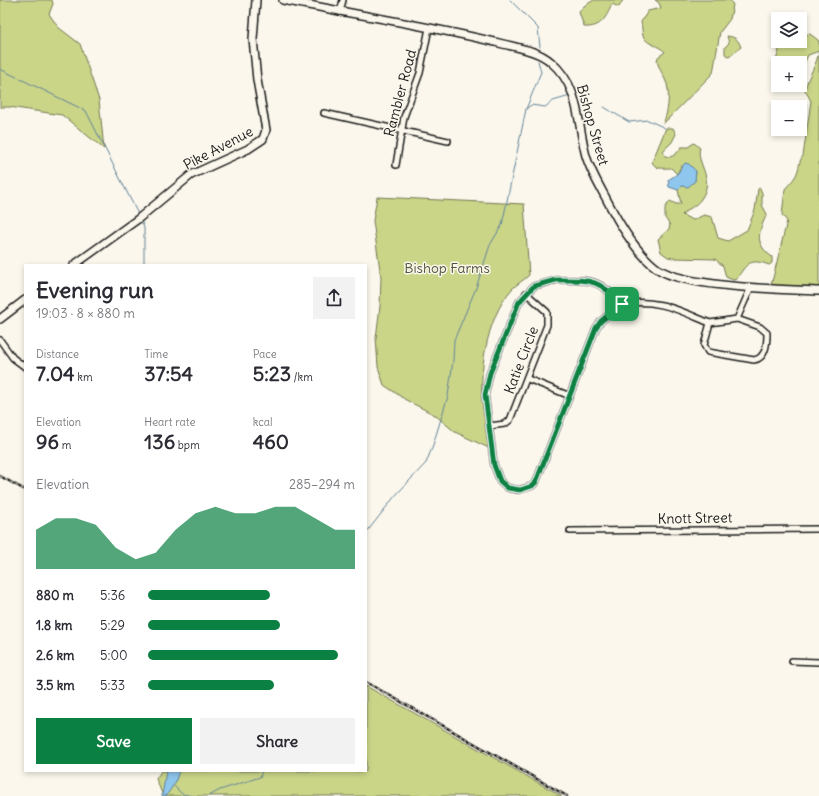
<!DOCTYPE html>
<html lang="en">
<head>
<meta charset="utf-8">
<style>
	body { margin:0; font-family:Delius,sans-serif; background:#f2f2f3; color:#2b2b33; height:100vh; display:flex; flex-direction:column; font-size:15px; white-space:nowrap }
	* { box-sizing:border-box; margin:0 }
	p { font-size:13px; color:#7c7c81 }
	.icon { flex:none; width:22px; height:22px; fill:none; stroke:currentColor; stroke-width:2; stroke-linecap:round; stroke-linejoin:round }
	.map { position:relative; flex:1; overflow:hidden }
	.panel { position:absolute; left:24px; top:264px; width:343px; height:508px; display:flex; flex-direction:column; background:#fff; border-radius:0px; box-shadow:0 2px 6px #0003 }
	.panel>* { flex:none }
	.tools { position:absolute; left:771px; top:12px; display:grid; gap:8px }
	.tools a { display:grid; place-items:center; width:36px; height:36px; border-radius:0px; background:#fff; box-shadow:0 2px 6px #0003; font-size:20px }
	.pin { position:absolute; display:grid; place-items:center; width:34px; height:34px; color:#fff; margin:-17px; border-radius:8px; box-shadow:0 2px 6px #0006 }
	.round { display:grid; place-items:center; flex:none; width:42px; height:42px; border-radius:0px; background:#f2f2f3 }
	.headline { display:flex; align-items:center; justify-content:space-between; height:68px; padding:0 12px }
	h1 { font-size:22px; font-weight:700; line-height:30px }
	.figures { display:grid; grid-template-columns:repeat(3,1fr); gap:6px; height:68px; padding:4px 12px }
	.figures div { display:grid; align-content:center }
	.figures b { font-size:20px; font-weight:700 }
	.figures small { font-size:11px; font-weight:400 }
	.figures p { font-size:11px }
	.chart { height:112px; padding:8px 12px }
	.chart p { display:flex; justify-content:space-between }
	.chart svg { width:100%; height:72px; margin-top:4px; fill:#0b8043; opacity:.7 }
	.primary-button { display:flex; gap:8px; margin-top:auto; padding:8px 12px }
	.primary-button a { flex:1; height:46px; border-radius:0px; background:#0b8043; color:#fff; font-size:16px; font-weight:700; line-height:46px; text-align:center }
	.primary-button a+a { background:#f2f2f3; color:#2b2b33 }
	ul { padding:0 12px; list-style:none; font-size:13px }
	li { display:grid; grid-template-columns:64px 48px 1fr; align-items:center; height:30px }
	li i { height:10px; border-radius:5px; background:#0b8043 }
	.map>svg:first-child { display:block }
	.green { fill:#cad588; stroke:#737852 }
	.water { fill:#8fc6ed; stroke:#618299 }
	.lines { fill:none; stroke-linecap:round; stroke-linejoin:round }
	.stream { stroke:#618299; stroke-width:1 }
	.street-casing { stroke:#1c1c1c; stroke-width:8 }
	.secondary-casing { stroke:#1c1c1c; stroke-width:10 }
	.street { stroke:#fbf7ec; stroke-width:5 }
	.secondary { stroke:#fbf7ec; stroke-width:7 }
	.rail-casing { stroke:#1c1c1c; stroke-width:2.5 }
	.rail { stroke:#fbf7ec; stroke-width:1; stroke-dasharray:3; stroke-linecap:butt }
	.route-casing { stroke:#fff; stroke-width:8 }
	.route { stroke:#0b8043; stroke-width:5 }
	.labels { text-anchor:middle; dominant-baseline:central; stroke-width:3; stroke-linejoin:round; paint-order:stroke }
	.street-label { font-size:14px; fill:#1c1c1c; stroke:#fbf7ec }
	.park-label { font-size:14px; fill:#50543c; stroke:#fbf7ec }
</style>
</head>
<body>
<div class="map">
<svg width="819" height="796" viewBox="0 0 819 796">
	<rect width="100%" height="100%" fill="#fbf7ec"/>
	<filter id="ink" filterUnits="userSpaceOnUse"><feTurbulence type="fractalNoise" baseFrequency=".025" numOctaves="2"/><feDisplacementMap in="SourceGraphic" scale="8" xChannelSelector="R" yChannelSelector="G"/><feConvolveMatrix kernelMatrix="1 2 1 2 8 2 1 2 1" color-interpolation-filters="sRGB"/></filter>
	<g filter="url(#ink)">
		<path class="green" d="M0,0H52L53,4L49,14L58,27L80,44L99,100L104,149L62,115L9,107H0Z
			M594,0H623L619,7L612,4C606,18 601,28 584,27L579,12L584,6Z
			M655,0H730L733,5L730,19L720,32L713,73L663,124C668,112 670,97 667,84C664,76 659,69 657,61L658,57L665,52C659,45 647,45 643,36C642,32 642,26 641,22L648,11L661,8L659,3Z
			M810,34L818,40L819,43V287L771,286L787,221L782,215L785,189C790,183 796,178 798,170C800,164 799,161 803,156L811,101L805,90C808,75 817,65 819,51L808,55L805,62L800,66V63H778V65L776,60L779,51L774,40L775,35L778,36V41H785L790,47L800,41L803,35Z
			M727,36C735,37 738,39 741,47L729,57L725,54V47L729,43Z
			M666,128H673L676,134L672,142L663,151L665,156C672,159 678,153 681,147H688L694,143L700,148C695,163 716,178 701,199C697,205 688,209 682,215L693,220L704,215L712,217L718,238L728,241L747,230L755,210L758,189L760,188L762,193V205L767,214C758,233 754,243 772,257V263L769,265C751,258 746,263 737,279L733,280L726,277L723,266L715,259L673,258L668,257L661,252L658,239L669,229L670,225L665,218V208L670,201L676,204H681L678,190L682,186L695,181L696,171L681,166L677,174L671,168C663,168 656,170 652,162Z
			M377,197L524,204L529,275C524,280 517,284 512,289C486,318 477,377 484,414C486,426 490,438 493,450L455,432L435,415L406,400L384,385L378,367L376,338L380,306L381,277L373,221Z
			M366,686L562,796H163L156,779L161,771H366Z"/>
		<path class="water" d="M685,163L689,164L696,171L695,181L688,187L682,186L678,190L669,187L668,180L677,174Z
			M166,771H179L175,783L166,796H162Z"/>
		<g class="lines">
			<path class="stream" d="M510,0L538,28L540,47
				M0,69L86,111L138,214
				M604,107L629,122L648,120L665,128
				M526,109L531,105L545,107L553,101L570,96
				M141,220L144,228V265
				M366,533L395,496L426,463L432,448L448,396L453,361L454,340L476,288L490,245L502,225L526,109L541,72L538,61
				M174,786L182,794L193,796
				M209,796L220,790L260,777L262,771"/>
			<defs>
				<path id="street" d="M340,12L343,0
					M324,113L448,141
					M396,165L404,117L420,73L429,28
					M557,280C591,280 598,278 622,304L601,321L596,328L536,482L532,486L519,490L508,488L500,481L494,465L485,395L490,373L519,302L534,286Z
					M622,304C657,298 678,310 710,323L737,319L751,287
					M710,323L704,345L708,352L754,360C766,358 767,344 767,333L760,327L737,319
					M0,340L13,358L25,367
					M528,379L570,396
					M489,426L505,424L510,420L547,325V312L526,293
					M570,531L819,529
					M792,661L819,662"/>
				<path id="secondary" d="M283,0C356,15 431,26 503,44C519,48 539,51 551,62C579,86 577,118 585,152C589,170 601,188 609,204C621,227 637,254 658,269C687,288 782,289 819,291
					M74,265L138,219L191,175L248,149L263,139L266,130L257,80L253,39L256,0
					M0,319L25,300"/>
			</defs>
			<use href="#street" class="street-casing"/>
			<use href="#secondary" class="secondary-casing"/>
			<use href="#street" class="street"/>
			<use href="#secondary" class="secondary"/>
			<defs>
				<path id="rail" d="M0,476L25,490
					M366,682L567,796"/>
			</defs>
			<use href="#rail" class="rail-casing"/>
			<use href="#rail" class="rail"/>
		</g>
	</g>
	<g class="lines" filter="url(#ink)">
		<defs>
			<path id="route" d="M556,280C590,280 598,278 622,304L601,321L596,328L536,482L532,486L520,490L508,488L500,481L494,465L485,395L490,373L519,302L534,286Z"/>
		</defs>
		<use href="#route" class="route-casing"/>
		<use href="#route" class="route"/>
	</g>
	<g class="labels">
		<g class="street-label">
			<text transform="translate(400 93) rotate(-75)">Rambler Road</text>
			<text transform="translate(593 125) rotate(74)">Bishop Street</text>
			<text transform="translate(218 148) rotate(-28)">Pike Avenue</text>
			<text transform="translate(521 360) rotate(-69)">Katie Circle</text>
			<text transform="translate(695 518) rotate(-1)">Knott Street</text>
		</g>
		<g class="park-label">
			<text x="447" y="268">Bishop Farms</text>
		</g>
	</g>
</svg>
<div class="tools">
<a><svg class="icon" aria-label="layers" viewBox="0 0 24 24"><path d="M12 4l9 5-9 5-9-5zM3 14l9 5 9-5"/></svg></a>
<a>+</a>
<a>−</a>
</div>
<div class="pin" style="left:622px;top:304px;background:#1e9e55"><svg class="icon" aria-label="arrive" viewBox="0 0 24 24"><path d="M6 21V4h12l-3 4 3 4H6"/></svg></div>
<section class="panel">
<div class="headline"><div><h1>Evening run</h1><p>19:03 · 8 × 880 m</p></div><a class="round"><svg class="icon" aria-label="share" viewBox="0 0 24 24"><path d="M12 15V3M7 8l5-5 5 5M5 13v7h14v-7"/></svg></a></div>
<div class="figures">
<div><p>Distance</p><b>7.04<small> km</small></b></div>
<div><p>Time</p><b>37:54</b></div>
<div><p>Pace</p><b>5:23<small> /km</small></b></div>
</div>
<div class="figures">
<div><p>Elevation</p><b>96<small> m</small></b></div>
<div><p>Heart rate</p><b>136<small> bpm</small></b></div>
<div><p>kcal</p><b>460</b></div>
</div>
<div class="chart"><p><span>Elevation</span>285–294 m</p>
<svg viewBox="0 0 160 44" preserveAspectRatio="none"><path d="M0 44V20L10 13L20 13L30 17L40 31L50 38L60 34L70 20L80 10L90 6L100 10L110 10L120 6L130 6L140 13L150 20L160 20V44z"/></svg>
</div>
<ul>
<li><b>880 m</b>5:36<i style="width:59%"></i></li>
<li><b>1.8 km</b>5:29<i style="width:64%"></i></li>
<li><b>2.6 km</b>5:00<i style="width:92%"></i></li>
<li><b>3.5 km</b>5:33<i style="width:61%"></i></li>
</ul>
<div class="primary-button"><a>Save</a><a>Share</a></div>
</section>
</div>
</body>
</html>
